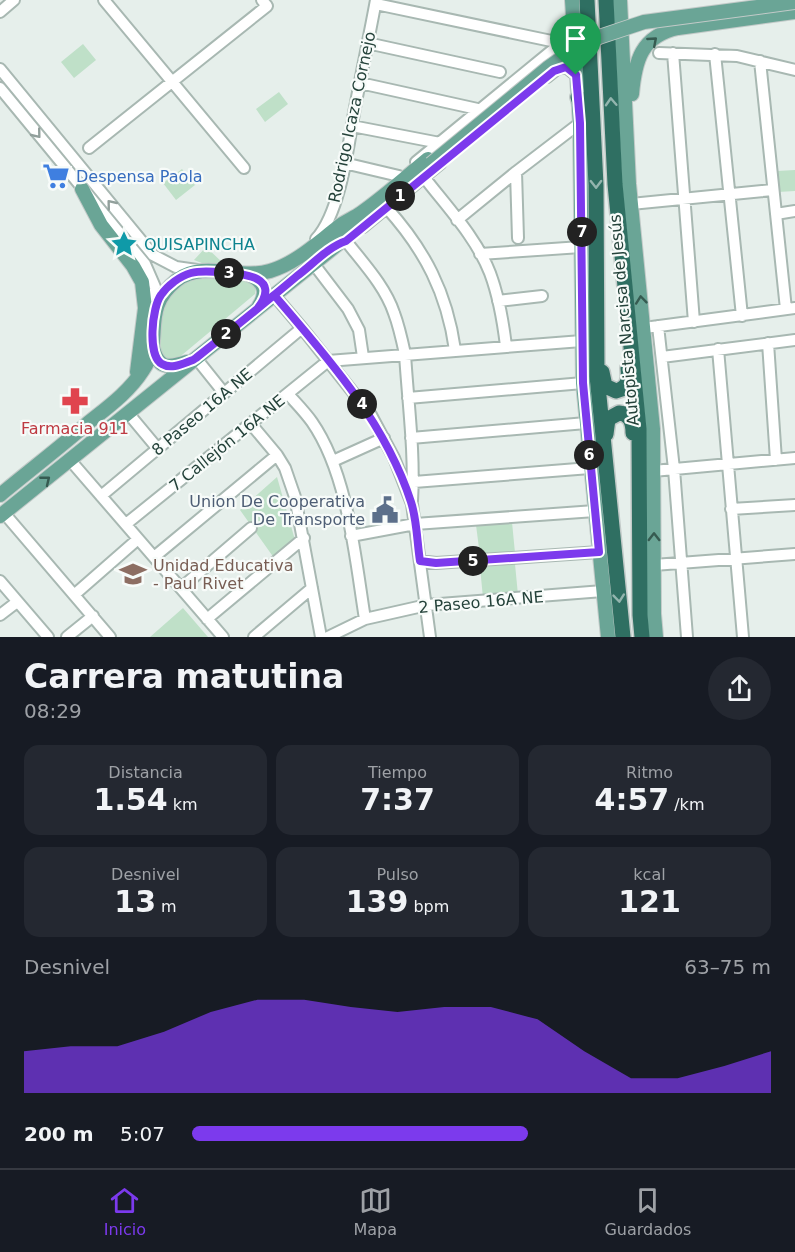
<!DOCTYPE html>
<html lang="es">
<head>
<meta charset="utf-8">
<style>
	body { margin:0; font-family:"DejaVu Sans",sans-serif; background:#242831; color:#f1f3f6; height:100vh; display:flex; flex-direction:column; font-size:22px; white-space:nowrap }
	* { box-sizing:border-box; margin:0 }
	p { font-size:20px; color:#9ea1a6 }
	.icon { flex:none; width:33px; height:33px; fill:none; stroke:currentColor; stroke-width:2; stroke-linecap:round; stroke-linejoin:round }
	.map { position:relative; height:637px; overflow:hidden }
	.side { display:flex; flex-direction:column; background:#171b24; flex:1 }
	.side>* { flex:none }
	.pin { position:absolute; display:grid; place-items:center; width:51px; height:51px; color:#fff; margin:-62px -26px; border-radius:50% 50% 50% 0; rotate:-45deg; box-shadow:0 0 6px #0007 }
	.pin .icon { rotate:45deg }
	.km { position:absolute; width:30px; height:30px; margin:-15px; border-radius:50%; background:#222; color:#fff; font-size:16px; line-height:30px; text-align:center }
	.round { display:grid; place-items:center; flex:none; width:63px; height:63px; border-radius:32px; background:#242831 }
	.head { display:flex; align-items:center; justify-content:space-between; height:102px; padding:0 24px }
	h1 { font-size:33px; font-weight:600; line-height:45px }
	.stats { display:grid; grid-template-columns:repeat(3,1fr); gap:9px; height:102px; padding:6px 24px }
	.stats div { display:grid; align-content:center; border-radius:15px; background:#242831; text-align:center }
	.stats b { font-size:30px; font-weight:600 }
	.stats small { font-size:16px; font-weight:400 }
	.stats p { font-size:16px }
	.chart { height:168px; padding:12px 24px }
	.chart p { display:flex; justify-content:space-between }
	.chart svg { width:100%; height:108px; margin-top:6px; fill:#7c3aed; opacity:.7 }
	ul { padding:0 24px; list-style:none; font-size:20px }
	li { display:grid; grid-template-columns:96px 72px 1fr; align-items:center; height:45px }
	li i { height:15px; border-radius:8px; background:#7c3aed }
	.menu { display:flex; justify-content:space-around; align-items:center; height:84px; border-top:2px solid #363941; background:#171b24; font-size:16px; color:#9ea1a6 }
	.menu a { display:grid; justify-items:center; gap:3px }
	.menu .current { color:#7c3aed }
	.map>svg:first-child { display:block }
	.green { fill:#bfe0c8 }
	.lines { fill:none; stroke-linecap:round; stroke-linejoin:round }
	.minor-casing { stroke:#a8b8b2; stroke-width:14 }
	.major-casing { stroke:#c2cac8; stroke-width:16 }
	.highway-casing { stroke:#c2cac8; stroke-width:18 }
	.minor { stroke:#fff; stroke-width:10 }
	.major { stroke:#6aa596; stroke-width:14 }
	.highway { stroke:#2f6f62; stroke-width:15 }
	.major-bridge-casing { stroke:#c2cac8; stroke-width:16; stroke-linecap:butt }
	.major-bridge { stroke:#6aa596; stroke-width:14 }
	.oneway { stroke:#365b51 }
	.oneway2 { stroke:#93b5ae }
	.oneway3 { stroke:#92a09c }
	.route-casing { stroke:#fff; stroke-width:12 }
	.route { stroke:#7c3aed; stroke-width:8 }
	.labels { text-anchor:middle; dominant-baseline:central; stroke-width:4.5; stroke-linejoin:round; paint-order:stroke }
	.street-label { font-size:16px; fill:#24423a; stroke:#f7fbf9 }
	.shop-label { font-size:16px; fill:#366cbe; stroke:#f7fbf9; text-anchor:start }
	.culture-label { font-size:16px; fill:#0d838f; stroke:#f7fbf9; text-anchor:start }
	.health-label { font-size:16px; fill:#be3a42; stroke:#f7fbf9 }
	.service-label { font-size:16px; fill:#4e5e75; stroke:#f7fbf9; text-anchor:end }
	.education-label { font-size:16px; fill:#785e54; stroke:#f7fbf9; text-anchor:start }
</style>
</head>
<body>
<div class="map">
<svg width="795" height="637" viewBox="0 0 795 637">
	<rect width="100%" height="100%" fill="#e6efeb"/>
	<path class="green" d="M83,44L96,60L74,78L61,62Z
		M279,92L288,104L265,122L256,109Z
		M182,169L195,185L176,200L163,183Z
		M795,170V191L778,192L777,171Z
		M206,247L223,263L207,265L194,260Z
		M203,277L249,281L256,286L255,294L176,360L165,361C159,347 159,343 161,328C164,297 172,285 203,277Z
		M277,477L295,540L274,558L240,510Z
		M512,522L515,553L480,556L476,525Z
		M515,564L518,595L483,598L480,567Z
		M183,608L208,637H150Z"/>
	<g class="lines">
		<defs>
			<path id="minor" d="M104,0L244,168
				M376,4L561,43
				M0,12L14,0
				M367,43L500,72
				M659,53L737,56L795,70
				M673,53L694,322
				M715,54L742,316
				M760,61L786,309
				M0,69L153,255L176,267L197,270
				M547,77L557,69L566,67L576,75
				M360,83L482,110
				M0,88L145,264L155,287V306
				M352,126L440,143
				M89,148L267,6L262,0
				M416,162L555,48L565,38L572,20
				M344,163L399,176
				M516,172L518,238
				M424,177C447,207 476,237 490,273C499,297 503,321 506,346
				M631,204L773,190
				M386,207C425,250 447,293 455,350
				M776,214L795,211
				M457,220L516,172L580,123
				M363,227L441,163
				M316,239C340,213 348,148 354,113C361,75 369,38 376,0
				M346,241C363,263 385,286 394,313C399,326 402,340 405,354C408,403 415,453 412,501
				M480,254L581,247
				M313,263L348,309L359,330L363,357
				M274,295L302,328L371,415L394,458L412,504L430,637
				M498,301L542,296
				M658,326L674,469L687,637
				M644,328L795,308
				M768,343L776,460
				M718,349L743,637
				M662,357L795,340
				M196,358L224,393
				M288,394C296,403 305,412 312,422C348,474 355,557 365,619
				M408,398L583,383
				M128,413L158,449
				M251,424L277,455L285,468L295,497L321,637
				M411,438L586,423
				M70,460L223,637
				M333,461L384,438
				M653,471L795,458
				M414,482L590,468
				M101,496L302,328
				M731,509L795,505
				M4,513L110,637
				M126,524L328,361L582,341
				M351,536L415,524L595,511
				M154,557L277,455
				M420,561L436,563L599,552
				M654,565L795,554
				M0,581L48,637
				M181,588L251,528
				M74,595L138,539
				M0,615L17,602
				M207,619L304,538
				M67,637L93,616
				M254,637L312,588
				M328,637L365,619L427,605L603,591"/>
			<path id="major" d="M572,0L580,123L583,383L608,637
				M620,0L629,184L653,429L654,614L656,637
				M632,94C635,61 641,36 678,28L795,12
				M82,189L101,225L133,266L142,282L145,308L137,372
				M247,274C263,280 269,291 259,306
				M152,344C157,368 166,369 187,362
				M0,495C29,471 59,448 88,423C108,407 129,392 143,370C165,339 139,310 177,280C203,260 240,280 270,271C297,263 318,242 341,225C347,220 355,218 361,213C384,197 406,177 428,159
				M0,516L338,244L367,216"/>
			<path id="highway" d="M587,0L596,185L597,376L623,637
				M606,0L615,184L639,429L640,615L642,637
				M578,97L589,128
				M602,372L605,386L616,391C629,388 629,379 628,368
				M606,434L608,419L619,413C630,414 633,422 633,433"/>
		</defs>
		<use href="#minor" class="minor-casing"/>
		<use href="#major" class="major-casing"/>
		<use href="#highway" class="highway-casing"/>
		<use href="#minor" class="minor"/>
		<use href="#major" class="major"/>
		<use href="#highway" class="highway"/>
		<defs>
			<path id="major-bridge" d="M431,164L549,67L573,50L599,37L644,22L795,2"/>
		</defs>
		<use href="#major-bridge" class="major-bridge-casing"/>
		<use href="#major-bridge" class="major-bridge"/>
	</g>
	<defs><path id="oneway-chevron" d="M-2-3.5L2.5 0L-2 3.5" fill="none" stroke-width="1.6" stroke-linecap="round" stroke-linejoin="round" transform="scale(1.5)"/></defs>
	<g class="oneway">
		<use href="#oneway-chevron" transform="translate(653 41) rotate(-41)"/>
		<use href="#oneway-chevron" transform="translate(641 300) rotate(-96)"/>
		<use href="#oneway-chevron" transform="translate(46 480) rotate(-39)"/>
		<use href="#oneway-chevron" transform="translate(654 537) rotate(-90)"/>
	</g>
	<g class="oneway2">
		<use href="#oneway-chevron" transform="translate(611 102) rotate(-93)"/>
		<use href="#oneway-chevron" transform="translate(596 184) rotate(89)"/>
		<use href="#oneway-chevron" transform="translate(619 598) rotate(84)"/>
	</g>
	<g class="oneway3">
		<use href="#oneway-chevron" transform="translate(37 134) rotate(51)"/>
		<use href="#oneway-chevron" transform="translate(111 204) rotate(-129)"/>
	</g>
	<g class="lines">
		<defs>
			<path id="route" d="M576,75L566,67L554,71L346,241C328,247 312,265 297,276C264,304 230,331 196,358L193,360C184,363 172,370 162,364C147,356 152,307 161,295C168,285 180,276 191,273C202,270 212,272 223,272C245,274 281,277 258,308L274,295C328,358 385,422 411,502C417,520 417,542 420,561L436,563L599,552L583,383L580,123L576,75"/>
		</defs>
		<use href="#route" class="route-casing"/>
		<use href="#route" class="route"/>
	</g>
	<defs>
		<symbol id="supermarket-bare" viewBox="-9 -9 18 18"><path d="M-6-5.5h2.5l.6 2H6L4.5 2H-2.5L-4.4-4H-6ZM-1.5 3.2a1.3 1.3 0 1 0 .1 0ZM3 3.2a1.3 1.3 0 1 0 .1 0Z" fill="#3f7fe0" stroke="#f7fbf9" stroke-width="2.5" paint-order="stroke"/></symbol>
		<symbol id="sight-bare" viewBox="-9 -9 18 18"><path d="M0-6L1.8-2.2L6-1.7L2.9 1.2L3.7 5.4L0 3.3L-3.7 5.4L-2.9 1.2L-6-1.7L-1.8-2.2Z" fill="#0f9aa8" stroke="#f7fbf9" stroke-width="2.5" paint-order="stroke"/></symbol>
		<symbol id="pharmacy-bare" viewBox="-9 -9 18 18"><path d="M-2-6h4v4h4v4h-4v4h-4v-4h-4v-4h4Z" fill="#e0444e" stroke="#f7fbf9" stroke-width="2.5" paint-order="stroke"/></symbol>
		<symbol id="civic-bare" viewBox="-9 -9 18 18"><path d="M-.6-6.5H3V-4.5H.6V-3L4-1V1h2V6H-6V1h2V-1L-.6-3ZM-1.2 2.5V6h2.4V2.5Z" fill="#5c6f8a" stroke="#f7fbf9" stroke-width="2.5" paint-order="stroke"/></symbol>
		<symbol id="school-bare" viewBox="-9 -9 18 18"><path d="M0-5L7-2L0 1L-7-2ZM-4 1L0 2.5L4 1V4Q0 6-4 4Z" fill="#8d6e63" stroke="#f7fbf9" stroke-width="2.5" paint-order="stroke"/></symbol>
	</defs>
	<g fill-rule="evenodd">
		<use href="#supermarket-bare" x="37" y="157" width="38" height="38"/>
		<use href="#sight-bare" x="105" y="225" width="38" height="38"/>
		<use href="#pharmacy-bare" x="56" y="382" width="38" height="38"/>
		<use href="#civic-bare" x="366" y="491" width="38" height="38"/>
		<use href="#school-bare" x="114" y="555" width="38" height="38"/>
	</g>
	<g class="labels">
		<g class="street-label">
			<text transform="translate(352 117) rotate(-78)">Rodrigo Icaza Cornejo</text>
			<text transform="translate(624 320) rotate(-95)">Autopista Narcisa de Jesús</text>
			<text transform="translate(202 412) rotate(-40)">8 Paseo 16A NE</text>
			<text transform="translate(227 443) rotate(-39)">7 Callejón 16A NE</text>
			<text transform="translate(481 602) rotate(-5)">2 Paseo 16A NE</text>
		</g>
		<g class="shop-label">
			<text x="76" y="176">Despensa Paola</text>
		</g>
		<g class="culture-label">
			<text x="144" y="244">QUISAPINCHA</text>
		</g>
		<g class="health-label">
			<text x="75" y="428">Farmacia 911</text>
		</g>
		<g class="service-label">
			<text x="365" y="501">Union De Cooperativa<tspan x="365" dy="18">De Transporte</tspan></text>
		</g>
		<g class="education-label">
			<text x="153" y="565">Unidad Educativa<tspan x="153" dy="18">- Paul Rivet</tspan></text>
		</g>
	</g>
</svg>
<div class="pin" style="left:576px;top:75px;background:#1e9e55"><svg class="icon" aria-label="arrive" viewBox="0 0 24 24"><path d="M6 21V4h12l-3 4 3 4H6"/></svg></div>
<b class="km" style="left:400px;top:196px">1</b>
<b class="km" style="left:226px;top:334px">2</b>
<b class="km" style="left:229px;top:273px">3</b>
<b class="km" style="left:362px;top:404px">4</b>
<b class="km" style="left:473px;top:561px">5</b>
<b class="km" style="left:589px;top:455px">6</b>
<b class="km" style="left:582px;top:232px">7</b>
</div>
<section class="side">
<div class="head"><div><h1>Carrera matutina</h1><p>08:29</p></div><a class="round"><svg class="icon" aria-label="share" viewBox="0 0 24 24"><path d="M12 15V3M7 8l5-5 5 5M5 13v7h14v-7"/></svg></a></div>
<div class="stats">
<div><p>Distancia</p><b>1.54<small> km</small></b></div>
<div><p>Tiempo</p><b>7:37</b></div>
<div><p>Ritmo</p><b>4:57<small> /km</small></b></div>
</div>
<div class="stats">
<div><p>Desnivel</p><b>13<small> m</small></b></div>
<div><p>Pulso</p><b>139<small> bpm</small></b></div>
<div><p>kcal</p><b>121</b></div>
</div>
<div class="chart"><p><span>Desnivel</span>63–75 m</p>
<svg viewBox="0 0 160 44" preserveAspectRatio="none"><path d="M0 44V27L10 25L20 25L30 19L40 11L50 6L60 6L70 9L80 11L90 9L100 9L110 14L120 27L130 38L140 38L150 33L160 27V44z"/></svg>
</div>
<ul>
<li><b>200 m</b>5:07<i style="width:58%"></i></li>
</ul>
</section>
<nav class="menu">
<a class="current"><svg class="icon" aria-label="home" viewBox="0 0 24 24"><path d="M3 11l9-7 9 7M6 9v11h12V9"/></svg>Inicio</a>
<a><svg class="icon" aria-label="map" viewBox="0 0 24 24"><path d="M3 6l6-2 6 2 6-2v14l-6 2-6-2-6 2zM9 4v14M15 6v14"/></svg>Mapa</a>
<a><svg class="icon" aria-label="saved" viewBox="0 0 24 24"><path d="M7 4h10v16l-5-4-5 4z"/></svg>Guardados</a>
</nav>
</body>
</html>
